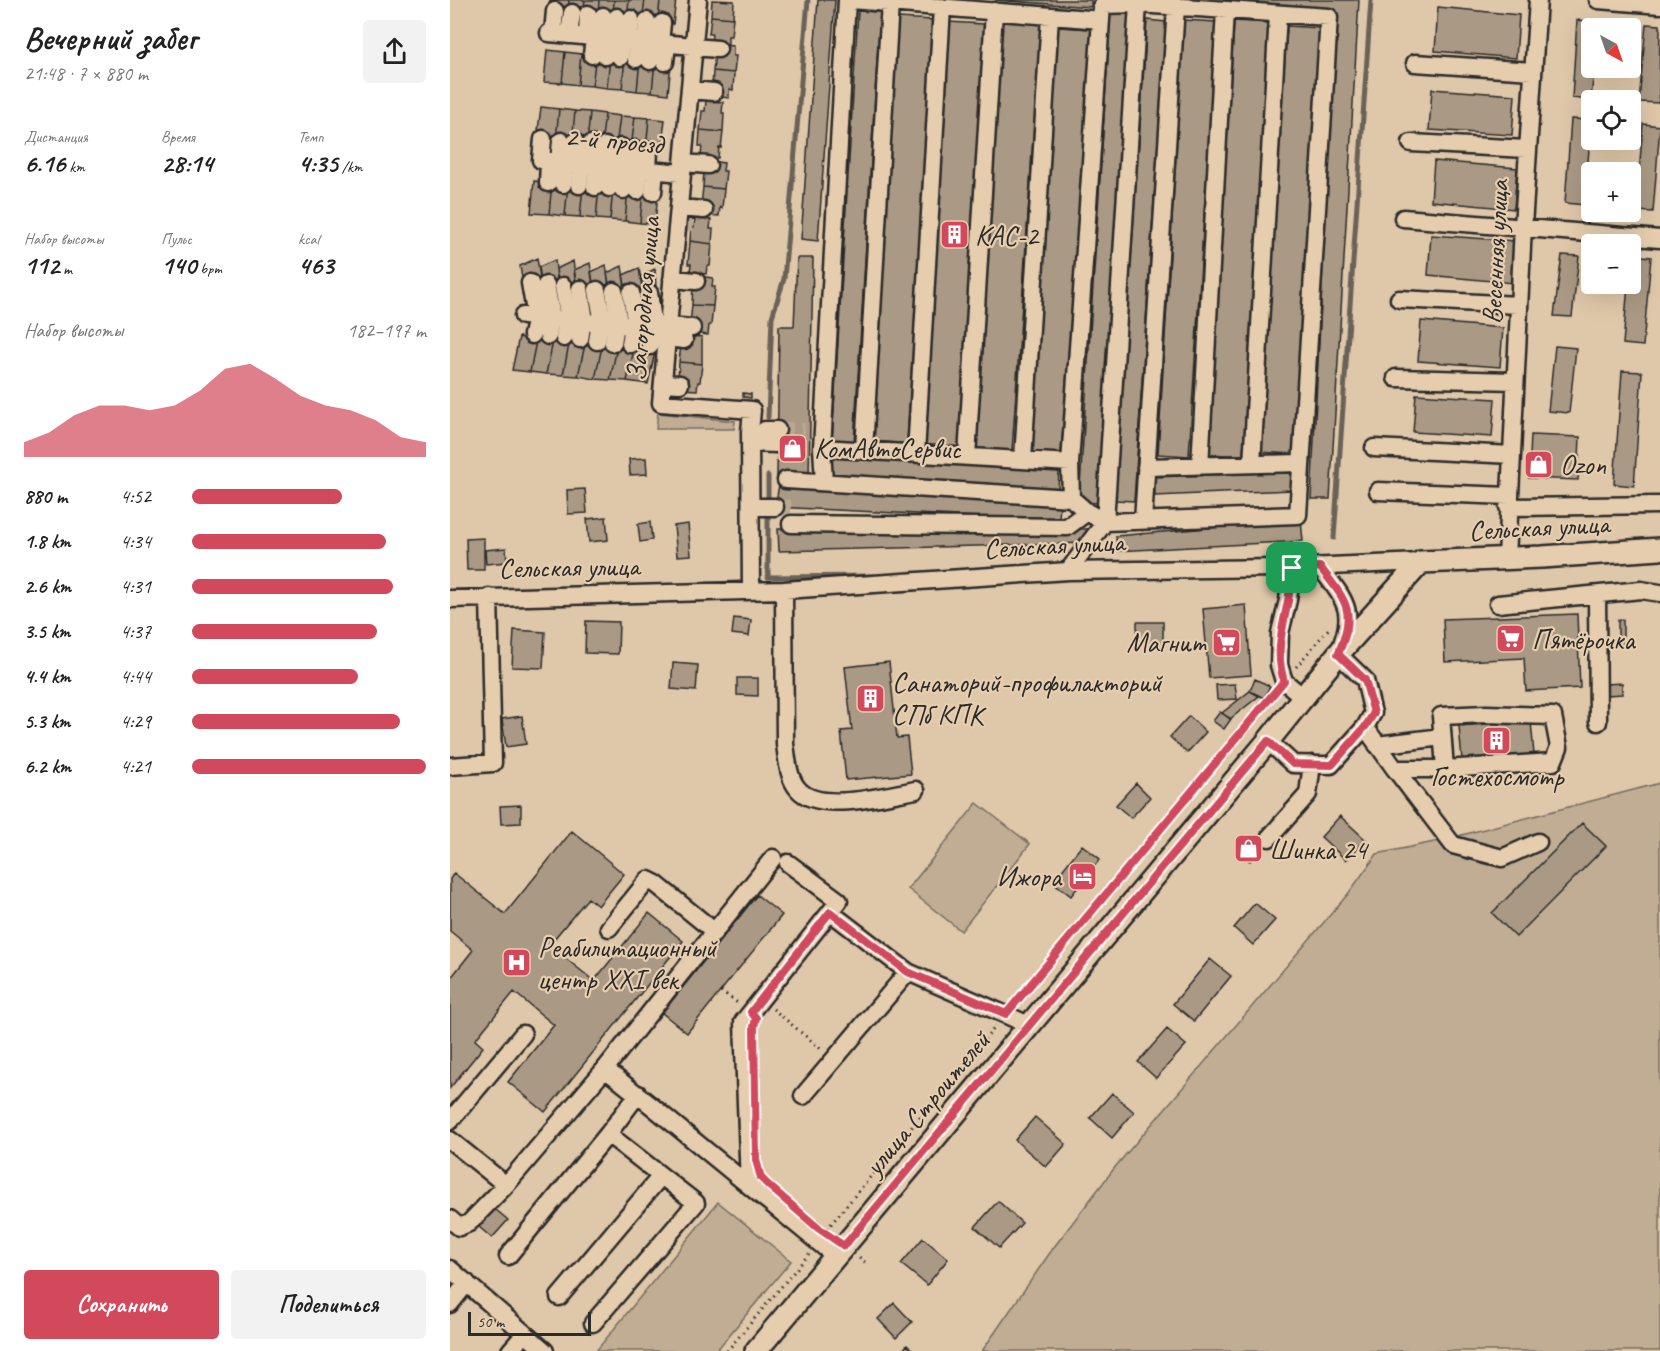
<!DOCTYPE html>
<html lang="ru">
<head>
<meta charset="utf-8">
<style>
	body { margin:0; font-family:Caveat,sans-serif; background:#f2f2f2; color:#222; height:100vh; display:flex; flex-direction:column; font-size:22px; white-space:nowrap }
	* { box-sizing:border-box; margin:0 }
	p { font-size:20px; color:#767676 }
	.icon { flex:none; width:33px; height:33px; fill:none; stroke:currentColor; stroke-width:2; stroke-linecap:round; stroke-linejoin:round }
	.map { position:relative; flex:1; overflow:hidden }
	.sheet { display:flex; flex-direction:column; background:#fff; width:450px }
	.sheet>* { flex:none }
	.needle { width:39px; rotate:140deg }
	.tools { position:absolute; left:1131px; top:18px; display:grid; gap:12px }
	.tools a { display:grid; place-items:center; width:60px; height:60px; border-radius:6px; background:#fff; box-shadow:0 6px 24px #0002; font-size:30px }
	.scale { position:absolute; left:18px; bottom:15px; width:123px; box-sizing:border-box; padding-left:6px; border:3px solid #2b2b2b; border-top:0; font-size:16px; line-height:21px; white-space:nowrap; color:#2b2b2b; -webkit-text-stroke:4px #e6cdae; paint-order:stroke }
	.pin { position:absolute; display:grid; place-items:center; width:51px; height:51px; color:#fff; margin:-26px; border-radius:12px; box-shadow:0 3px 9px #0006 }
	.round { display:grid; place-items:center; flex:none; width:63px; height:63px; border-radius:6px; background:#f2f2f2 }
	.summary { display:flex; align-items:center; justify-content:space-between; height:102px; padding:0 24px }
	h1 { font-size:33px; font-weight:600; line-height:45px }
	.figures { display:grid; grid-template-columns:repeat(3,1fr); gap:9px; height:102px; padding:6px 24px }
	.figures div { display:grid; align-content:center }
	.figures b { font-size:26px; font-weight:600 }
	.figures small { font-size:16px; font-weight:400 }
	.figures p { font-size:16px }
	.chart { height:168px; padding:12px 24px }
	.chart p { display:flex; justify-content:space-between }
	.chart svg { width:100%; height:108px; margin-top:6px; fill:#d1495b; opacity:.7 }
	.cta { display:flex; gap:12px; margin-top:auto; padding:12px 24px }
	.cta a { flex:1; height:69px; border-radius:6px; background:#d1495b; color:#fff; font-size:24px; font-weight:600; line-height:69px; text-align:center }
	.cta a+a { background:#f2f2f2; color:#222 }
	ul { padding:0 24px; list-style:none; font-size:20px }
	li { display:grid; grid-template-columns:96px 72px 1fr; align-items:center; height:45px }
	li i { height:15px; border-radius:8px; background:#d1495b }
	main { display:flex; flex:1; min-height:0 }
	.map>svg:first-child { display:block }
	.green { fill:#c0ad94; stroke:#766c60; stroke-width:1.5 }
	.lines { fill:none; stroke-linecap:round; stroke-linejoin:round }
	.stream { stroke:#6b6258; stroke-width:5 }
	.building { fill:#aa9984; stroke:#2b2b2b; stroke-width:1.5 }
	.minor-tunnel { stroke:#bba890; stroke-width:16; stroke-dasharray:16 8; stroke-linecap:butt }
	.minor-casing { stroke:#2b2b2b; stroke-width:21 }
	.major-casing { stroke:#2b2b2b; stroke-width:26 }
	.path { stroke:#2b2b2b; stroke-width:3; stroke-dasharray:1.5 4.5; stroke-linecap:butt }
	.minor { stroke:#e6cdae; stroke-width:16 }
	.major { stroke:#e6cdae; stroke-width:21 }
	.route-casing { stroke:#fff; stroke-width:12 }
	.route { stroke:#d1495b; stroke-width:8 }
	.labels { text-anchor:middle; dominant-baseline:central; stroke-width:4.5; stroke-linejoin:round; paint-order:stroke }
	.street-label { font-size:28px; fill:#2b2b2b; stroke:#e6cdae }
	.poi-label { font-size:28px; fill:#2b2b2b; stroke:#e6cdae; text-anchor:start }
</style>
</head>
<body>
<main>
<section class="sheet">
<div class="summary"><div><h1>Вечерний забег</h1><p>21:48 · 7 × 880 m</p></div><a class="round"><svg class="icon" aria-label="share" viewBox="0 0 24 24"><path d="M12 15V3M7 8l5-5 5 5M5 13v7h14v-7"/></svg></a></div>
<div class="figures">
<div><p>Дистанция</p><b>6.16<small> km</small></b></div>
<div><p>Время</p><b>28:14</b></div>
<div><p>Темп</p><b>4:35<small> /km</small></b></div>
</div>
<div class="figures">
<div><p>Набор высоты</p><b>112<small> m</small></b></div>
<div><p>Пульс</p><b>140<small> bpm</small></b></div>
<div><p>kcal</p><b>463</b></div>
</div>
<div class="chart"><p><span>Набор высоты</span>182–197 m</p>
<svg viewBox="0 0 160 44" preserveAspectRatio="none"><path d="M0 44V38L10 34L20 27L30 23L40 23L50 25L60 23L70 17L80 8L90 6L100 12L110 19L120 23L130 25L140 29L150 36L160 38V44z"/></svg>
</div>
<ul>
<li><b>880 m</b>4:52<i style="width:64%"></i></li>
<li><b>1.8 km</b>4:34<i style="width:83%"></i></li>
<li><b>2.6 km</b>4:31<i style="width:86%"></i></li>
<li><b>3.5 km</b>4:37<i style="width:79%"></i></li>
<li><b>4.4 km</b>4:44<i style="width:71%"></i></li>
<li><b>5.3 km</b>4:29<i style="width:89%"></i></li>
<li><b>6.2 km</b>4:21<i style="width:100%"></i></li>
</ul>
<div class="cta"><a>Сохранить</a><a>Поделиться</a></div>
</section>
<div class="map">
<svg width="1210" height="1351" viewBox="0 0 1210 1351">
	<rect width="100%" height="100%" fill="#dfc7a9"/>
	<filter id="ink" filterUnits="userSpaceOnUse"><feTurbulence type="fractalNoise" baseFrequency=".0167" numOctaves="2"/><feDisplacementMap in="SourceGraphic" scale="12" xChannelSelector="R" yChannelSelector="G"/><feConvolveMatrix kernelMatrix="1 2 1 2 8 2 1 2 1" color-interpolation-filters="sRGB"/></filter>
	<g filter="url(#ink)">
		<path class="green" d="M208,413L285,421L284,429H206Z
			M1210,783V1351H532L604,1247L666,1166L898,894L927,854L989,841Z
			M527,803L580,844L511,931L458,889Z
			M268,1202L341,1261L266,1351H146Z"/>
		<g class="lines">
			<path class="stream" d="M318,417L322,317L334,279L358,0
				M318,476V496
				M318,516V577L424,576
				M884,538L921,0"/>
		</g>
		<path class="building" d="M100,0H119L118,12L99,10Z
			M119,0H135L133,14L118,12Z
			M135,0H149L148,15L133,14Z
			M149,0H164L163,17L148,15Z
			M164,0H179L177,19L163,17Z
			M179,0H195L192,20L177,19Z
			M195,0H210L208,22L192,20Z
			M210,0H226L223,24L208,22Z
			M262,0L284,1L283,18L261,16Z
			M368,0H385L368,241L351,239Z
			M545,0H641V7Z
			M708,0H909L880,499H861L886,10Z
			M988,7L1069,15L1066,58L985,51Z
			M661,9L680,10L648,503L629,502Z
			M408,11L430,12L404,443L382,441Z
			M261,16L283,18L281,36H278V44L261,42L262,34H259Z
			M448,18L483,20L457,444L422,441Z
			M552,20L591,23L562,451L523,448Z
			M697,20L716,22L684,501L665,500Z
			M734,20L766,22L739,456L708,454Z
			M1127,20L1148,22L1147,28H1142V68H1144L1141,100L1122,98Z
			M784,21L819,23L793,456L759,454Z
			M498,22L534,24L510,448L473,446Z
			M1196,24L1210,25L1209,103L1189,102Z
			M837,26L871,28L843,454L809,452Z
			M608,27L642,29L611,455L578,453Z
			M269,45L283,46V56H286L284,73L263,71L265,54Z
			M97,50L115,52L112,83L94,82Z
			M115,52L131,54L128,85L112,83Z
			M131,54L146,55L142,86L128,85Z
			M146,55L160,57L157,88L142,86Z
			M160,57L175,58L172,89L157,88Z
			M175,58L190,59L187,91L172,89Z
			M190,59L205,61L202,92L187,91Z
			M205,61L221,62L218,94L202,92Z
			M263,71L284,73L283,90L279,89V98L264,96L262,88Z
			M982,89L1065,95L1062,135L979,130Z
			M256,101L273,102L272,113H274L273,132L250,130L252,111H255Z
			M91,107L109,109L106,140L87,138Z
			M109,109L125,111L122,142L106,140Z
			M125,111L140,112L137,144L122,142Z
			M140,112L155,114L151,145L137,144Z
			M155,114L170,116L166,147L151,145Z
			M170,116L185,117L181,148L166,147Z
			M185,117L199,118L196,150L181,148Z
			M199,118L215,120L211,151L196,150Z
			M1121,119L1141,120L1135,205L1115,203Z
			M1193,124L1210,126L1203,212L1186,211Z
			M250,130L273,132L271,148L269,147L268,158L251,157L252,146H249Z
			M259,161L274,163L273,171H276L274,189L253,187L254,170Z
			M984,161L1067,168L1064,209L981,201Z
			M84,181L102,183L99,214L81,213Z
			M102,183L118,184L115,216L99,214Z
			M118,184L133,186L130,217L115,216Z
			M133,186L149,187L146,219L130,217Z
			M149,187L163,189L160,220L146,219Z
			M253,187L274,189L272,208L270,207L269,216L254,215L251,206Z
			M163,189L178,190L175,221L160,220Z
			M178,190L193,191L190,223L175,221Z
			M193,191L208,193L205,224L190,223Z
			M245,219L261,220L260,229H263L262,244L240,241L241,227H244Z
			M981,235L1065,241L1063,283L978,275Z
			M240,241L262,244L260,266H257L256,274L240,272L241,264H238Z
			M1112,255L1129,256L1122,317L1104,316Z
			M1181,255L1201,257L1193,346L1173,344L1178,284H1180Z
			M87,258L90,278L73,285L70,266Z
			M347,258H363L359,477H327L329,326H344Z
			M105,260L107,279L92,287L89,267Z
			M123,261L126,281L109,288L106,269Z
			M140,263L143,283L126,290L124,270Z
			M156,265L159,284L144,292L141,272Z
			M172,266L175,286L160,293L157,273Z
			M189,268L192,288L176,295L173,275Z
			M205,269L206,289L194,297L191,276Z
			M247,276L263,278L262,287H265L263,306L242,305L243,285Z
			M242,305L263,306L261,325H259L258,335L242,333L240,324Z
			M971,321L1053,328L1050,367L968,361Z
			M235,335L252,337V364L229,362L231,345Z
			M87,336L104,337L96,374L80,372Z
			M87,336L80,372L62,370L69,337L77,339Z
			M104,337L120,339L113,375L96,374Z
			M120,339L136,340L128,376L113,375Z
			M136,340L153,342L145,379L128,376Z
			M153,342L168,343L160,380L145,379Z
			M168,343L185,345L177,381L160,380Z
			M185,345L206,347L198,384L177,381Z
			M1105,346L1126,348L1119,413L1098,411Z
			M229,362L252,364L250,382H248L247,390L230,389L228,380Z
			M1172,371L1192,372L1184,486L1164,484Z
			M293,393L301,394V398L293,397Z
			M966,394L1045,399L1042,437L963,432Z
			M1081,435L1130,437L1128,480L1079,478Z
			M379,456L609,471L608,490L378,475Z
			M196,458L197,474L180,475L179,459Z
			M843,472V490L705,496L704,477Z
			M329,485L610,501L609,521L325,507Z
			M135,489L137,513L118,514L117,490Z
			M156,517L158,540L139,542L137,519Z
			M851,520L853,541L667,551L666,536Z
			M200,522L202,540L190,542L188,524Z
			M238,524L241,555L227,556L224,526Z
			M328,529H640L639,543L329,551Z
			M34,538V570H17L16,539Z
			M56,548L57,562L36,564L35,550Z
			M796,605L801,675L759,678L753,609Z
			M1127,614L1130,688L1076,691L1074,658L995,662L993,619Z
			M284,618L301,620L299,636L282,634Z
			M1168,620H1173V646H1168Z
			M136,621L169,622L168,654L135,653Z
			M687,622H713V643L687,644Z
			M64,630L95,632L93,668L62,667Z
			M439,662L447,738L457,737L461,774L396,780L391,731L402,730L395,667Z
			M223,663L248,665L246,691L221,689Z
			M287,678H308V696L287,695Z
			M805,679L820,686L814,698L800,691Z
			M1172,683V694L1157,695L1156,684Z
			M785,684L787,699L767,700L766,685Z
			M800,691L809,696L780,719L772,713Z
			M770,712L781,719L774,729L763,721Z
			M72,716L76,744L56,747L52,719Z
			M739,716L756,732L737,753L720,737Z
			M1081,721L1084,755L1012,760L1009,726Z
			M686,783L700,797L681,818L666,805Z
			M71,805V823L51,824L50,806Z
			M890,816L916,840L896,860L871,837Z
			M1132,823L1156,846L1066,937L1042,913Z
			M122,831L174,874L148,906L138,898L99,945L144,981L199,913L233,941L95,1112L58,1082L104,1025L64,992L25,1040L33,1047L0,1088V979L23,950L0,931V879L4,873L55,914Z
			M796,837L810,848L800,861L786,850Z
			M632,845L650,859L621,896L603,882Z
			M307,895L332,915L237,1033L212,1013Z
			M805,903L825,920L803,945L784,928Z
			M760,959L781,976L744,1021L723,1004Z
			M717,1029L736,1045L706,1078L688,1062Z
			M662,1093L684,1112L662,1138L640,1118Z
			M585,1117L616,1144L596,1167L565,1140Z
			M548,1201L572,1223L549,1248L525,1227Z
			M45,1209L58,1220L42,1238L29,1227Z
			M473,1238L498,1259L477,1285L451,1264Z
			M444,1303L462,1322L446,1338L428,1319Z
			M457,1345L464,1351H452Z"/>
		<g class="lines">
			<path class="minor-tunnel" d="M227,222L245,223
				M327,430L355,431
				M326,452L352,453
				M325,507L346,508"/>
			<defs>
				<path id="minor" d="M248,0L211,403L302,410L300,432L301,591
					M401,0L651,20
					M1148,0L1210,5
					M688,4L879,17L848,515L655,522L637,512L621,498L620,463L652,5Z
					M99,33L244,46
					M103,33L105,11
					M119,35L122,13
					M137,37L138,14
					M151,38L153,16
					M165,39L167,17
					M179,40L181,19
					M195,42L197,21
					M210,43L212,23
					M243,47L268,49
					M142,55L144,37
					M156,56L158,39
					M170,57L171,40
					M186,59L187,41
					M200,61L202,42
					M215,62L217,44
					M965,63L1082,71
					M240,90L264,92
					M93,139L91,160L232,173
					M961,143L1077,149
					M109,162L111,141
					M124,163L125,142
					M233,163L258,165
					M139,165L141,144
					M154,166L155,146
					M169,167L171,147
					M183,169L185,149
					M198,170L199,150
					M98,183L99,161
					M113,184L115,162
					M129,185L131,164
					M145,187L147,165
					M159,188L161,167
					M173,190L175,168
					M187,191L189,169
					M203,192L205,171
					M229,208L254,210
					M953,218L1210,239
					M222,279L246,281
					M80,283L86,317L82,335
					M96,285L102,318
					M113,286L119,320
					M130,289L135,321
					M147,290L153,323
					M164,291L169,324
					M181,293L186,326
					M199,293L204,328
					M949,299L1069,305
					M73,316L218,329
					M218,326L242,328
					M98,336L101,318
					M114,338L117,320
					M217,338L234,340
					M130,339L133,321
					M147,341L150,323
					M163,343L166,324
					M180,344L183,326
					M200,346L203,327
					M946,378L1065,381
					M213,383L230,384
					M300,443L327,444
					M315,443V430H327
					M372,448L620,463
					M924,448L1062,455
					M414,450L440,3
					M466,454L492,7
					M517,457L544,11
					M573,460L600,16
					M802,464L828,14
					M750,466L775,10
					M696,467L850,463
					M336,480L621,498
					M374,482L372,448L397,0
					M928,491L1059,496
					M301,507H325
					M1058,507L1210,505
					M693,521L726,6
					M341,524L617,527L637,512
					M1057,558L1073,226L1088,0
					M842,568L838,600L830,633L829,665L834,681L853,697
					M618,571L655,522L688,4
					M334,590L335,744C337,758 338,778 348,789C369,814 436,795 466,790
					M1147,595L1148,722
					M0,599L334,590L618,571L834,568L971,562
					M1048,604L1191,590L1210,593
					M915,727L945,769H995L1103,762L1109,747L1103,716L1036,714L991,716L995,769
					M818,741L843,764L881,765L915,727L923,713L915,680L888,654C907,611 896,602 870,567
					M927,745L992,737
					M0,766L43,763L39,597
					M945,769L1003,845L1052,858L1088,842
					M819,838L858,794L862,764
					M380,912L458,972
					M159,928L198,880L206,884L265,932
					M155,1069L323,858
					M353,1096L458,972L579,1025
					M0,1121L73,1034
					M0,1140L56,1185L155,1069L203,1107L385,1256
					M299,1185L293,1022L389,901L338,863
					M0,1219L9,1227L19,1223L56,1185
					M58,1256L158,1134L188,1094
					M0,1269L95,1351
					M109,1297L211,1176
					M0,1304L17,1283
					M143,1323L246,1203L158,1134
					M60,1351L74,1335"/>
				<path id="major" d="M306,1351L818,741L888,654L971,562L1092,557L1210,549"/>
			</defs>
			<use href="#minor" class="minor-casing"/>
			<use href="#major" class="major-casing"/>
			<path class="path" d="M846,667L880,627
				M271,991L289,1004
				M565,1003L825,693
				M323,1009L371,1049
				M377,1229L546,1026
				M409,1258L415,1262
				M277,1351L359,1254"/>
			<use href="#minor" class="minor"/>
			<use href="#major" class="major"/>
		</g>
	</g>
	<g class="lines" filter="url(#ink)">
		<defs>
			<path id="route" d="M870,567C897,602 907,611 888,654L915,680L924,713L915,727L882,765L843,764L818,741L394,1246L368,1228L318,1185L311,1178L306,1160L304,1027L306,1018L301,1012L380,912L458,972L556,1014L834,681C825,653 832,630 838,601C840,591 840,579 842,568Z"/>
		</defs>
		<use href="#route" class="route-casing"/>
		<use href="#route" class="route"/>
	</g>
	<defs>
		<symbol id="building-square" viewBox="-11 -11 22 22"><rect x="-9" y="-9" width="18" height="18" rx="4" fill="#d1495b" stroke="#e6cdae"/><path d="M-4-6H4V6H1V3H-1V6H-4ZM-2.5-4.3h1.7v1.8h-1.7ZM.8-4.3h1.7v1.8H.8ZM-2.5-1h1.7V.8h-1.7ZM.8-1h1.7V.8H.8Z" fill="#fff"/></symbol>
		<symbol id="shop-square" viewBox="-11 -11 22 22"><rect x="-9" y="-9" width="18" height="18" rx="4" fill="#d1495b" stroke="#e6cdae"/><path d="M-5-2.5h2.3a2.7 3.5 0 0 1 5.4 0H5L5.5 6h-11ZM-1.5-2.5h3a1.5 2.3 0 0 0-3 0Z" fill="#fff"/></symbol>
		<symbol id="supermarket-square" viewBox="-11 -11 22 22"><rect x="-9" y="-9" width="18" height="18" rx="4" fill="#d1495b" stroke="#e6cdae"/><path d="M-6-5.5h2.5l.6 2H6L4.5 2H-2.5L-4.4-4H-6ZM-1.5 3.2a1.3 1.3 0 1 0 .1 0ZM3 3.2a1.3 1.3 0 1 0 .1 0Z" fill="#fff"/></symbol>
		<symbol id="hotel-square" viewBox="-11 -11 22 22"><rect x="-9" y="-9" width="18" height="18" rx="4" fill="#d1495b" stroke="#e6cdae"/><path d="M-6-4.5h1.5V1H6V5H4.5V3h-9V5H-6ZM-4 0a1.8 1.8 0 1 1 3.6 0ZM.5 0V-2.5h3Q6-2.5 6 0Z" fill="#fff"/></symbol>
		<symbol id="hospital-square" viewBox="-11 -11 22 22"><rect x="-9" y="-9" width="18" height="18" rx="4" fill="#d1495b" stroke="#e6cdae"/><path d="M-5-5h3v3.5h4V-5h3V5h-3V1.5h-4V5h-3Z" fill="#fff"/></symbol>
	</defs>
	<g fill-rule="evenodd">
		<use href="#building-square" x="488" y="218" width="33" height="33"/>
		<use href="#shop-square" x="326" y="432" width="33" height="33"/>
		<use href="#shop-square" x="1072" y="448" width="33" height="33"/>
		<use href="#supermarket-square" x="1044" y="622" width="33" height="33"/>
		<use href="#supermarket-square" x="760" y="626" width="33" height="33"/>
		<use href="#building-square" x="404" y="682" width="33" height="33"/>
		<use href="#building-square" x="1030" y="724" width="33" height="33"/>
		<use href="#shop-square" x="782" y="832" width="33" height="33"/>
		<use href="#hotel-square" x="616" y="860" width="33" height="33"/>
		<use href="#hospital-square" x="50" y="946" width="33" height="33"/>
	</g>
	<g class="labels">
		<g class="street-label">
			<text transform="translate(164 140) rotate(5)">2-й проезд</text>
			<text transform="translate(1045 252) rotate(-87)">Весенняя улица</text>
			<text transform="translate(193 299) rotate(-85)">Загородная улица</text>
			<text transform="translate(1089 527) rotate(-3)">Сельская улица</text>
			<text transform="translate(604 545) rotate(-3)">Сельская улица</text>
			<text transform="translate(119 567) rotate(-1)">Сельская улица</text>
			<text transform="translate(477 1103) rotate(-50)">улица Строителей</text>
		</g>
		<g class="poi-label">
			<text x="525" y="235">КАС-2</text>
			<text x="364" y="448">КомАвтоСервис</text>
			<text x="1110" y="464">Ozon</text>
			<text x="1082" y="639">Пятёрочка</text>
			<text x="756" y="642" text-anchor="end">Магнит</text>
			<text x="442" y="682">Санаторий-профилакторий<tspan x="442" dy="32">СПб КПК</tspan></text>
			<text x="1047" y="776" text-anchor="middle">Гостехосмотр</text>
			<text x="819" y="849">Шинка 24</text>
			<text x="611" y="876" text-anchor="end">Ижора</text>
			<text x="88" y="947">Реабилитационный<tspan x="88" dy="32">центр ХХI век</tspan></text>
		</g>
	</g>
</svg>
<div class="tools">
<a><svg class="needle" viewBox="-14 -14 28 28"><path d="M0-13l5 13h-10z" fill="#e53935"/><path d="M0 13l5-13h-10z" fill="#767676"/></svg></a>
<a><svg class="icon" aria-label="locate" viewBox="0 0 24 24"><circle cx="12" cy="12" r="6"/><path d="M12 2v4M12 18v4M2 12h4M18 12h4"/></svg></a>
<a>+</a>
<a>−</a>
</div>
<div class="scale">50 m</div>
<div class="pin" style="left:842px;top:568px;background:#1e9e55"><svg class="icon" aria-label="arrive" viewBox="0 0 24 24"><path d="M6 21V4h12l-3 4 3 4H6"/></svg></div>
</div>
</main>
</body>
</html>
